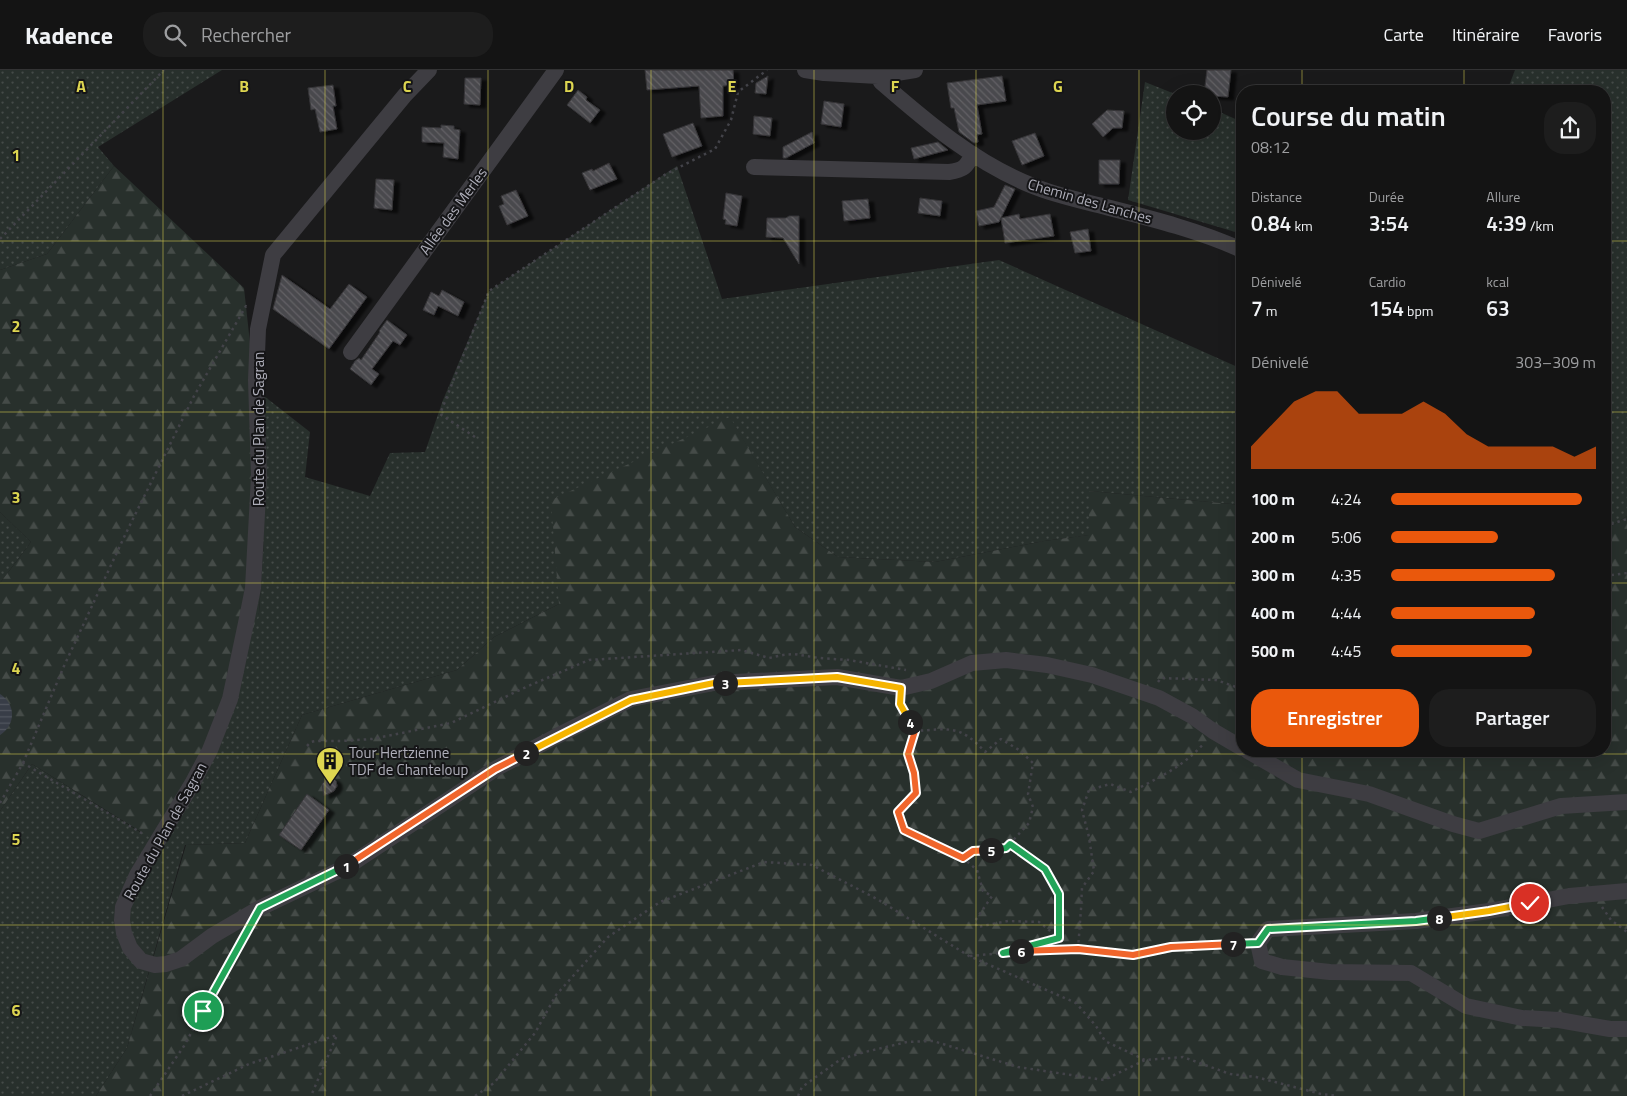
<!DOCTYPE html>
<html lang="fr">
<head>
<meta charset="utf-8">
<style>
	body { margin:0; font-family:"Titillium Web",sans-serif; background:#1d1d1d; color:#f1f3f6; height:100vh; display:flex; flex-direction:column; font-size:19px; white-space:nowrap }
	* { box-sizing:border-box; margin:0 }
	p { font-size:16px; color:#9d9ea0 }
	.icon { flex:none; width:28px; height:28px; fill:none; stroke:currentColor; stroke-width:2; stroke-linecap:round; stroke-linejoin:round }
	.map { position:relative; flex:1; overflow:hidden }
	.panel { position:absolute; left:1236px; top:15px; width:375px; height:672px; display:flex; flex-direction:column; background:#141414; border-radius:20px; box-shadow:0 5px 20px #0002,0 0 0 1px #333334 }
	.panel>* { flex:none }
	.controls { position:absolute; left:1166px; top:15px; display:grid; gap:10px }
	.controls a { display:grid; place-items:center; width:55px; height:55px; border-radius:50%; background:#141414; box-shadow:0 5px 20px #0002,0 0 0 1px #333334; font-size:25px }
	.pin { position:absolute; display:grid; place-items:center; width:42px; height:42px; color:#fff; margin:-21px; border:2px solid #fff; border-radius:50%; box-shadow:0 1px 5px #0007 }
	.km { position:absolute; width:25px; height:25px; margin:-12px; border-radius:50%; background:#222; color:#fff; font-size:14px; line-height:25px; text-align:center }
	.round { display:grid; place-items:center; flex:none; width:52px; height:52px; border-radius:20px; background:#1d1d1d }
	.headline { display:flex; align-items:center; justify-content:space-between; height:85px; padding:0 15px }
	h1 { font-size:28px; font-weight:600; line-height:38px }
	.figures { display:grid; grid-template-columns:repeat(3,1fr); gap:8px; height:85px; padding:5px 15px }
	.figures div { display:grid; align-content:center }
	.figures b { font-size:21px; font-weight:600 }
	.figures small { font-size:14px; font-weight:400 }
	.figures p { font-size:14px }
	.chart { height:140px; padding:10px 15px }
	.chart p { display:flex; justify-content:space-between }
	.chart svg { width:100%; height:90px; margin-top:5px; fill:#ea580c; opacity:.7 }
	.primary-button { display:flex; gap:10px; margin-top:auto; padding:10px 15px }
	.primary-button a { flex:1; height:58px; border-radius:20px; background:#ea580c; color:#fff; font-size:20px; font-weight:600; line-height:58px; text-align:center }
	.primary-button a+a { background:#1d1d1d; color:#f1f3f6 }
	ul { padding:0 15px; list-style:none; font-size:16px }
	li { display:grid; grid-template-columns:80px 60px 1fr; align-items:center; height:38px }
	li i { height:12px; border-radius:6px; background:#ea580c }
	header { display:flex; align-items:center; gap:30px; box-sizing:border-box; height:70px; padding:0 25px; background:#141414; border-bottom:1px solid #333334 }
	header strong { font-size:24px }
	nav { display:flex; gap:28px; margin-inline-start:auto; font-size:18px }
	.search { width:350px; height:45px; background:#1d1d1d; display:flex; align-items:center; gap:12px; box-sizing:border-box; padding:0 18px; border-radius:20px; color:#9d9ea0; font-size:19px }
	.map>svg:first-child { display:block }
	.green { fill:url(#green-dots) }
	.forest { fill:url(#forest-firs) }
	.water { fill:url(#water-rules) }
	.building { fill:url(#building-back-hatch); stroke:#353437; filter:url(#shadow) }
	.lines { fill:none; stroke-linecap:round; stroke-linejoin:round }
	.path { stroke:#434349; stroke-width:2.5; stroke-dasharray:2.5 4; stroke-linecap:butt }
	.minor { stroke:#3e3d42; stroke-width:16 }
	.split-1-casing { stroke:#fff; stroke-width:10 }
	.split-2-casing { stroke:#fff; stroke-width:10 }
	.split-3-casing { stroke:#fff; stroke-width:10 }
	.split-4-casing { stroke:#fff; stroke-width:10 }
	.split-5-casing { stroke:#fff; stroke-width:10 }
	.split-6-casing { stroke:#fff; stroke-width:10 }
	.split-7-casing { stroke:#fff; stroke-width:10 }
	.split-8-casing { stroke:#fff; stroke-width:10 }
	.split-9-casing { stroke:#fff; stroke-width:10 }
	.split-1 { stroke:#22a559; stroke-width:6 }
	.split-2 { stroke:#f0652b; stroke-width:6 }
	.split-3 { stroke:#f5b400; stroke-width:6 }
	.split-4 { stroke:#f5b400; stroke-width:6 }
	.split-5 { stroke:#f0652b; stroke-width:6 }
	.split-6 { stroke:#22a559; stroke-width:6 }
	.split-7 { stroke:#f0652b; stroke-width:6 }
	.split-8 { stroke:#22a559; stroke-width:6 }
	.split-9 { stroke:#f5b400; stroke-width:6 }
	.grid { fill:none; stroke:#ddd550; stroke-width:1; stroke-opacity:0.55 }
	.labels { text-anchor:middle; dominant-baseline:central; stroke-width:4; stroke-linejoin:round; paint-order:stroke }
	.street-label { font-size:15px; fill:#aeaeb9; stroke:#151517 }
	.poi-label { font-size:15px; fill:#aeaeb9; stroke:#151517; text-anchor:start }
	.grid-label { font-size:16px; text-anchor:middle; font-weight:bold; fill:#ddd550; stroke:#151517; stroke-width:4; stroke-linejoin:round; paint-order:stroke }
</style>
</head>
<body>
<header>
<strong>Kadence</strong>
<div class="search"><svg class="icon" aria-label="search" viewBox="0 0 24 24"><circle cx="10" cy="10" r="6"/><path d="M15 15l6 6"/></svg>Rechercher</div>
<nav><a>Carte</a><a>Itinéraire</a><a>Favoris</a></nav>
</header>
<div class="map">
<svg width="1627" height="1026" viewBox="0 0 1627 1026">
	<defs>
		<pattern id="green-dots" width="8" height="8" patternUnits="userSpaceOnUse" patternTransform="scale(1.25)"><rect width="8" height="8" fill="#28302c"/><path d="M2 2h.1M6 6h.1" fill="none" stroke="#454b48" stroke-width="1.8" stroke-linecap="round"/></pattern>
		<pattern id="forest-firs" width="22" height="20" patternUnits="userSpaceOnUse" patternTransform="scale(1.25)"><rect width="22" height="20" fill="#28302c"/><path d="M5 1l3.5 6h-7zM16 11l3.5 6h-7z" fill="#454b48"/></pattern>
		<pattern id="water-rules" width="6" height="5" patternUnits="userSpaceOnUse" patternTransform="scale(1.25)"><rect width="6" height="5" fill="#383d47"/><path d="M0 2.5h6" fill="none" stroke="#52565f"/></pattern>
		<pattern id="building-back-hatch" width="6" height="6" patternUnits="userSpaceOnUse" patternTransform="scale(1.25)"><rect width="6" height="6" fill="#4a494d"/><path d="M-1 5l2 2M0 0l6 6M5-1l2 2" fill="none" stroke="#626165"/></pattern>
		<filter id="shadow"><feDropShadow dx="5.5" dy="3" stdDeviation="1" flood-color="#0009"/></filter>
	</defs>
	<rect width="100%" height="100%" fill="#1a1a1b"/>
	<path class="green" d="M0,0H222L98,77L114,96L47,184L0,200Z
		M1515,0H1627V446L1605,460V21H1507Z
		M1145,12L1175,24V61H1212L1213,39L1242,52V164L1128,130Z
		M677,96L722,229L999,190L1242,299V435L1089,421L1090,465L1044,471L935,492L838,487L795,457L730,348L559,534L494,567L457,600L302,645L245,773L185,775L127,978L96,1026H0V741L32,694L140,762L259,543L264,469L255,319L310,362L305,407L370,426L390,383L425,382L443,330L489,221Z
		M0,442L31,472L0,513Z"/>
	<path class="forest" d="M114,96L244,218L255,319L264,469L259,543L191,716L157,772L32,694L0,741V513L31,472L0,442V200L47,184Z
		M730,347L795,457L838,487L935,492L1044,471L1089,465V421L1242,435V681H1605V460L1627,446V1026H96L127,978L186,775L245,773L302,645L457,600L494,567L559,534L551,430Z"/>
	<path class="water" d="M0,624C16,634 16,655 0,665Z"/>
	<path class="building" d="M645,0H733L734,15L723,16V46L701,48L699,16L647,20Z
		M1207,0H1231L1228,27L1212,26V24H1204Z
		M768,6L766,24L755,23L756,13Z
		M1002,6L1006,31L977,35L982,64L977,65L978,72L974,73L959,62L954,38H951L947,13Z
		M465,8H481L480,35L464,34Z
		M333,15L336,36H333L337,59L320,62L315,39L311,40L308,18Z
		M578,20L587,27L586,30L600,40L590,53L567,35Z
		M824,31L844,34L841,57L821,54Z
		M1107,40L1124,41L1122,58H1113L1103,67L1092,54Z
		M754,46L772,48L770,66L753,64Z
		M693,53L702,76L672,87L663,64Z
		M441,55L454,56V59L460,60L458,89L443,87L444,73L422,72V57L441,58Z
		M812,62L814,73L786,88H783V77Z
		M1035,63L1044,86L1022,95L1012,71Z
		M938,72L948,80L914,89L911,78Z
		M1099,90H1120L1119,114H1099Z
		M609,93L617,109L590,120L582,103L592,99L593,101Z
		M376,109L394,110L392,140L374,138Z
		M1005,115L1015,119L1001,148L1019,144L1020,149L1050,144L1054,166L1005,173L1001,148L999,152L979,156L976,141L994,137Z
		M516,120L528,146L507,155L499,136L504,134L501,126Z
		M726,123L742,126L737,156L725,154L726,150L723,149Z
		M920,128L942,131L940,146L918,143Z
		M868,129L870,148L844,151L842,131Z
		M789,146H799V194L783,168L766,167L767,148H786Z
		M1088,159L1091,181L1075,183L1070,162Z
		M282,205L330,239L349,214L367,227L329,279L273,239Z
		M442,220L464,232L458,246L438,236L434,245L423,240L431,222L439,226Z
		M387,250L407,265L400,275L393,271L372,299L379,304L371,315L350,299L355,291L359,288L361,290L380,262L379,261Z
		M327,708H333L336,711L337,716L334,721L324,726L322,714Z
		M307,724L329,740L301,780L279,765Z"/>
	<g class="lines">
		<path class="path" d="M0,169L164,0
			M475,367L440,344L489,221L666,104L715,79L731,50L738,22L767,0
			M1605,456L1627,449
			M1605,506L1627,503
			M1158,612L1161,608L1216,610L1242,619
			M901,631V634L915,661C949,659 960,654 985,682L1001,669L1019,680L1033,693L1028,724L1033,737L1029,753L1006,778L973,781L963,788L977,800L983,821L992,826L975,851L977,857L1008,851L1039,852L1059,868L1003,883
			M915,661L908,683L914,703L916,723L898,742L904,760L963,788
			M307,676L311,672L316,671H342L372,669L451,653L526,617L589,590L741,580L769,588L783,585L794,584L819,588L849,590L906,600
			M23,693L64,596L126,463L194,326L246,236L248,237
			M0,733L23,693L145,765
			M1010,774L1045,799L1059,824V868
			M1602,837L1611,850L1627,862
			M1078,879L1081,839L1082,818L1094,801L1089,767L1082,740L1089,720L1110,714L1131,722C1156,709 1185,696 1204,673
			M1010,882L1078,879L1133,885L1171,877L1243,873
			M970,886L1002,883
			M150,1026L184,976L244,865
			M182,1026L249,994L337,965L311,1026
			M475,1026L494,1013L535,963L556,925L608,867L660,832L764,792L812,795L877,829L969,886L1076,933L1096,956L1105,971L1145,990
			M798,1026L802,1017L841,989L865,982L907,972L933,971L1018,997L1104,1010L1145,990L1183,987L1230,1004L1256,1007L1321,1024L1337,1026"/>
		<path class="minor" d="M429,0L405,25L273,185L258,259L256,310L259,406L253,518L246,553L230,629L210,680L192,714L137,805L123,837L122,850L124,863L130,878L141,891L155,895L166,894L181,889L212,866L260,838L348,796L495,699L555,667L631,629L714,613L837,607L901,618L931,611L972,593L1006,590L1047,595L1092,605L1159,628L1192,646L1213,661L1242,678
			M805,0L824,3L878,6L915,0
			M878,6L881,12C927,52 975,93 1033,116C1055,125 1079,130 1102,136C1149,148 1198,160 1242,180
			M754,97L949,102C964,100 966,97 973,84
			M351,282L556,0
			M1248,681L1298,710L1369,724L1453,754L1479,761L1561,736L1627,732
			M1627,821L1569,826L1489,841L1416,851L1268,859L1258,873L1262,891L1282,897L1330,902L1411,903L1466,936L1522,948L1559,950L1610,959H1627"/>
	</g>
	<g class="lines">
		<defs>
			<path id="split-1" d="M203,941L260,838L346,796"/>
			<path id="split-2" d="M346,796L495,699L526,683"/>
			<path id="split-3" d="M526,683L631,630L714,613H725"/>
			<path id="split-4" d="M725,613L837,607L901,618L900,634L910,652"/>
			<path id="split-5" d="M910,652L915,661L908,684L914,703L916,723L898,742L904,760L963,788L973,781L991,780"/>
			<path id="split-6" d="M991,780L1006,778L1010,774L1045,799L1059,824V868L1003,883L1021,881"/>
			<path id="split-7" d="M1021,881L1078,879L1133,885L1171,877L1233,874"/>
			<path id="split-8" d="M1233,874L1258,873L1268,859L1416,851L1439,848"/>
			<path id="split-9" d="M1439,848L1489,841L1530,833"/>
		</defs>
		<use href="#split-1" class="split-1-casing"/>
		<use href="#split-2" class="split-2-casing"/>
		<use href="#split-3" class="split-3-casing"/>
		<use href="#split-4" class="split-4-casing"/>
		<use href="#split-5" class="split-5-casing"/>
		<use href="#split-6" class="split-6-casing"/>
		<use href="#split-7" class="split-7-casing"/>
		<use href="#split-8" class="split-8-casing"/>
		<use href="#split-9" class="split-9-casing"/>
		<use href="#split-1" class="split-1"/>
		<use href="#split-2" class="split-2"/>
		<use href="#split-3" class="split-3"/>
		<use href="#split-4" class="split-4"/>
		<use href="#split-5" class="split-5"/>
		<use href="#split-6" class="split-6"/>
		<use href="#split-7" class="split-7"/>
		<use href="#split-8" class="split-8"/>
		<use href="#split-9" class="split-9"/>
	</g>
	<path class="grid" d="M163,0V1026M325,0V1026M488,0V1026M651,0V1026M814,0V1026M976,0V1026M1139,0V1026M1302,0V21M1464,0V21M0,171H1242M1605,171H1627M0,342H1242M1605,342H1627M0,513H1242M1605,513H1627M1302,681V1026M1464,681V1026M0,684H1627M0,855H1627"/>
	<defs>
		<symbol id="building-pin" viewBox="-11 -11 22 30"><path d="M0 17L-7.5 6A9.5 9.5 0 1 1 7.5 6Z" fill="#ddd550" stroke="#151517"/><path d="M-4-6H4V6H1V3H-1V6H-4ZM-2.5-4.3h1.7v1.8h-1.7ZM.8-4.3h1.7v1.8H.8ZM-2.5-1h1.7V.8h-1.7ZM.8-1h1.7V.8H.8Z" fill="#111"/></symbol>
	</defs>
	<g fill-rule="evenodd">
		<use href="#building-pin" x="314" y="675" width="32" height="43"/>
	</g>
	<g class="labels">
		<g class="street-label">
			<text transform="translate(1090 131) rotate(16)">Chemin des Lanches</text>
			<text transform="translate(453 141) rotate(-54)">Allée des Merles</text>
			<text transform="translate(258 359) rotate(-90)">Route du Plan de Sagran</text>
			<text transform="translate(165 761) rotate(-61)">Route du Plan de Sagran</text>
		</g>
		<g class="poi-label">
			<text x="349" y="682">Tour Hertzienne<tspan x="349" dy="17">TDF de Chanteloup</tspan></text>
		</g>
	</g>
	<g class="grid-label">
		<text x="81" y="22">A</text>
		<text x="244" y="22">B</text>
		<text x="407" y="22">C</text>
		<text x="569" y="22">D</text>
		<text x="732" y="22">E</text>
		<text x="895" y="22">F</text>
		<text x="1058" y="22">G</text>
		<text x="16" y="91">1</text>
		<text x="16" y="262">2</text>
		<text x="16" y="433">3</text>
		<text x="16" y="604">4</text>
		<text x="16" y="775">5</text>
		<text x="16" y="946">6</text>
	</g>
</svg>
<div class="controls">
<a><svg class="icon" aria-label="locate" viewBox="0 0 24 24"><circle cx="12" cy="12" r="6"/><path d="M12 2v4M12 18v4M2 12h4M18 12h4"/></svg></a>
</div>
<div class="pin" style="left:203px;top:941px;background:#1e9e55"><svg class="icon" aria-label="arrive" viewBox="0 0 24 24"><path d="M6 21V4h12l-3 4 3 4H6"/></svg></div>
<div class="pin" style="left:1530px;top:833px;background:#d93025"><svg class="icon" aria-label="check" viewBox="0 0 24 24"><path d="M5 12l5 5 9-10"/></svg></div>
<b class="km" style="left:346px;top:796px">1</b>
<b class="km" style="left:526px;top:683px">2</b>
<b class="km" style="left:725px;top:613px">3</b>
<b class="km" style="left:910px;top:652px">4</b>
<b class="km" style="left:991px;top:780px">5</b>
<b class="km" style="left:1021px;top:881px">6</b>
<b class="km" style="left:1233px;top:874px">7</b>
<b class="km" style="left:1439px;top:848px">8</b>
<section class="panel">
<div class="headline"><div><h1>Course du matin</h1><p>08:12</p></div><a class="round"><svg class="icon" aria-label="share" viewBox="0 0 24 24"><path d="M12 15V3M7 8l5-5 5 5M5 13v7h14v-7"/></svg></a></div>
<div class="figures">
<div><p>Distance</p><b>0.84<small> km</small></b></div>
<div><p>Durée</p><b>3:54</b></div>
<div><p>Allure</p><b>4:39<small> /km</small></b></div>
</div>
<div class="figures">
<div><p>Dénivelé</p><b>7<small> m</small></b></div>
<div><p>Cardio</p><b>154<small> bpm</small></b></div>
<div><p>kcal</p><b>63</b></div>
</div>
<div class="chart"><p><span>Dénivelé</span>303–309 m</p>
<svg viewBox="0 0 160 44" preserveAspectRatio="none"><path d="M0 44V33L10 22L20 11L30 6L40 6L50 17L60 17L70 17L80 11L90 17L100 27L110 33L120 33L130 33L140 33L150 38L160 33V44z"/></svg>
</div>
<ul>
<li><b>100 m</b>4:24<i style="width:93%"></i></li>
<li><b>200 m</b>5:06<i style="width:52%"></i></li>
<li><b>300 m</b>4:35<i style="width:80%"></i></li>
<li><b>400 m</b>4:44<i style="width:70%"></i></li>
<li><b>500 m</b>4:45<i style="width:69%"></i></li>
</ul>
<div class="primary-button"><a>Enregistrer</a><a>Partager</a></div>
</section>
</div>
</body>
</html>
